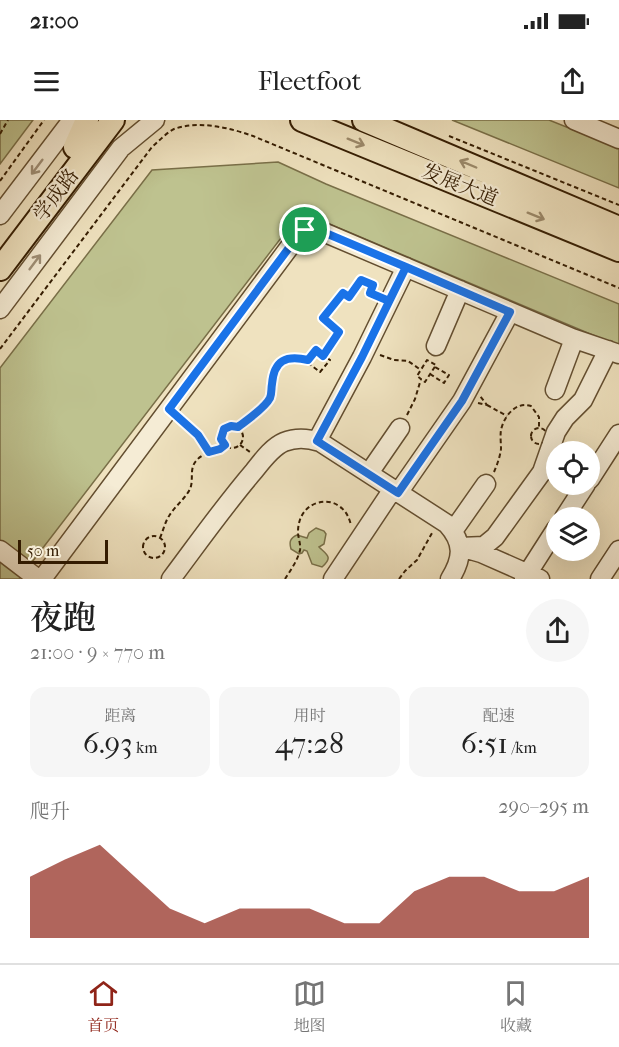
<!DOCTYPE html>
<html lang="zh">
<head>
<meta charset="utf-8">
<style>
	body { margin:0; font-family:"IM FELL French Canon","Noto Serif SC",serif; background:#f6f6f6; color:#222; height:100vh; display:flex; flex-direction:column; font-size:22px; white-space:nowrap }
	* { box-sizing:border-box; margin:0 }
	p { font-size:20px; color:#767676 }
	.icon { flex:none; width:33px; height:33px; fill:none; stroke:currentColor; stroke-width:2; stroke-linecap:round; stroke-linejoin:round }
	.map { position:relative; height:459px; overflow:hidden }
	.side { display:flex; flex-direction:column; background:#fff; flex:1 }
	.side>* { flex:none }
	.controls { position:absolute; left:546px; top:321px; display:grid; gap:12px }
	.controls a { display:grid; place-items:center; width:54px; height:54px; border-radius:50%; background:#fff; box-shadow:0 6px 24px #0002; font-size:30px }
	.scale { position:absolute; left:18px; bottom:15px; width:90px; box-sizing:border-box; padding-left:6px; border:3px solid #341c01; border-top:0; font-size:16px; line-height:21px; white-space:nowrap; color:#341c01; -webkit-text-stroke:4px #f5ecd5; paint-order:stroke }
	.pin { position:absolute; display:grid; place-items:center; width:51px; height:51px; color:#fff; margin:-26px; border:3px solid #fff; border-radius:50%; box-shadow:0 2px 6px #0007 }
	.round { display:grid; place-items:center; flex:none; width:63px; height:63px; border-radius:32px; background:#f6f6f6 }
	.head { display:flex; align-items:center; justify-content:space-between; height:102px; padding:0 30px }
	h1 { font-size:33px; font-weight:600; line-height:45px }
	.figures { display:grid; grid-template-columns:repeat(3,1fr); gap:9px; height:102px; padding:6px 30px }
	.figures div { display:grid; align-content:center; border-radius:15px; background:#f6f6f6; text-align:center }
	.figures b { font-size:30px; font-weight:600 }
	.figures small { font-size:16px; font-weight:400 }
	.figures p { font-size:16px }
	.chart { height:168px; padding:12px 30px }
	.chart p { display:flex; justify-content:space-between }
	.chart svg { width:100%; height:108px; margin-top:6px; fill:#8f2418; opacity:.7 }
	.status { display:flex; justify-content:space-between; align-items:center; height:42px; padding:0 30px; background:#fff; direction:ltr }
	.status svg { height:16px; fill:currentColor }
	header { display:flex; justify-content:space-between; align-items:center; height:78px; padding:0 30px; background:#fff; font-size:27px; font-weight:600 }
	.dock { display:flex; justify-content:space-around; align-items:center; height:84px; border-top:2px solid #e0e0e0; background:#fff; font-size:16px; color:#767676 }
	.dock a { display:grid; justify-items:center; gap:3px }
	.dock .selected { color:#8f2418 }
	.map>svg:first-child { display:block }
	.green { fill:#bec28f; stroke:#796f48; stroke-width:1.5 }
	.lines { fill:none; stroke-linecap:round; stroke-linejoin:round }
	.minor-casing { stroke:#634e30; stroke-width:21 }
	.major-casing { stroke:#341c01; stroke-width:26 }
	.path { stroke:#341c01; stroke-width:2; stroke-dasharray:4.5 3; stroke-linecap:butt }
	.minor { stroke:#f5ecd5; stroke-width:18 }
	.major { stroke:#efe2bf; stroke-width:22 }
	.oneway { stroke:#9b896a }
	.oneway2 { stroke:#9e8e76 }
	.route-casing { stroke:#fff; stroke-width:12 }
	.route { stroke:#1a73e8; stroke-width:8 }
	.labels { text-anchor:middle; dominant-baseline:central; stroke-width:4.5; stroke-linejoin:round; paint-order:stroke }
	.street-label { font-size:20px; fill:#341c01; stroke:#f5ecd5 }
</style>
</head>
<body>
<div class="status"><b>21:00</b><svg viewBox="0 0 49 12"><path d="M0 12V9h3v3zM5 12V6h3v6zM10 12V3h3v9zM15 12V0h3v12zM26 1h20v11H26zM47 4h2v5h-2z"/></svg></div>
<header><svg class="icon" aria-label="menu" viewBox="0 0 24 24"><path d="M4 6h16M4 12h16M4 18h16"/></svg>Fleetfoot<svg class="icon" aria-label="share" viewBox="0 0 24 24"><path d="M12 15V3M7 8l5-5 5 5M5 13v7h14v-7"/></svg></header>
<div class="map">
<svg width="619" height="459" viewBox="0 0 619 459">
	<rect width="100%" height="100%" fill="#efe2bf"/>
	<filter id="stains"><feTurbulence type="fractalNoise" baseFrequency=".00333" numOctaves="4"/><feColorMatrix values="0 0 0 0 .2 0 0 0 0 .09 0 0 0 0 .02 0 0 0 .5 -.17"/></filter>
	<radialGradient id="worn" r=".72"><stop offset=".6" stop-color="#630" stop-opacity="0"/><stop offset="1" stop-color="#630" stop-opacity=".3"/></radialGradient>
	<path class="green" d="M0,0H33L0,44Z
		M452,0H549L619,28V68Z
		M278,42L326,64L619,184V226L301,92L19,459H0V248L152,50Z
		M316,408L324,411L326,414L324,424L319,427C326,434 334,437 322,447L312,444L307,431L304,430L302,433L299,434L291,429C289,422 290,418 297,415L307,418L309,413Z"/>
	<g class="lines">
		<defs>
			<path id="minor" d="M574,0L619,19
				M0,95L72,0
				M0,189L121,28L155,0
				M436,226L460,170
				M555,270L574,219
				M317,321L362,237L406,147
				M369,353L400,308
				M590,359L619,314
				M398,373L462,281L510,192
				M564,398L586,364
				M453,411L486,364
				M460,427L484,426L495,417L542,352L556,312L565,298L583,280L608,230
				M467,429L481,433L540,459
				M0,430L38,459
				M42,459L300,113C306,109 309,108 316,109L572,218L619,234
				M171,459C198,423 224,386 254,351C262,341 272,327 284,322C296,317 308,318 320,322L447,404C464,423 463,438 450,459
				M333,459L393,369
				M524,459L556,409
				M600,459L619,430"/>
			<path id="major" d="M302,0L619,130
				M364,0L619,108
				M75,27L87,0
				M0,149L113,0"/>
		</defs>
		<use href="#minor" class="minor-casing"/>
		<use href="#major" class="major-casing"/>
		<path class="path" d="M0,14L8,0
			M449,16L619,85
			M0,61L44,0
			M0,229L152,27C159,21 166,13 174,9C199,0 230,8 253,16L619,168
			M323,235L339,212L323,198L343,173L349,177L361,160L373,165L370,173L377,176
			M380,235L394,240L408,241L421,250
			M430,254L444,263L449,255L435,247
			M478,283L487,285L480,276
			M487,285L507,296
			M407,295L415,279L421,259L417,256L427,240L436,245L425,262L421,259
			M180,298L198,315L209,332
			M221 317a11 11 0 1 1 22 0a11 11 0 1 1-22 0Z
			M238,307C247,300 265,288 270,278C272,273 271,269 272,264C274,240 286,235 308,240V243L320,252L330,240L316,230L308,240
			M531 316a8 8 0 1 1 16 0a8 8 0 1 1-16 0Z
			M240,325L250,332
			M494,352C497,345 500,337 501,329C501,323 500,316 501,310C504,296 516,281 531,286L539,297V307
			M143 427a11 11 0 1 1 22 0a11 11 0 1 1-22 0Z
			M160,418C163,411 165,402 169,396C175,386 185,379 190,369C194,360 189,349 196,341C203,332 216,332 225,325
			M285,459C290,451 298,440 300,430C301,424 298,418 298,412C298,399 304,387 317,383C324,381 332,381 339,386C346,391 349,397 351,405
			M399,459L405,451L417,440L432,413"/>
		<use href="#minor" class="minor"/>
		<use href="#major" class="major"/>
	</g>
	<defs><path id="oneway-shaft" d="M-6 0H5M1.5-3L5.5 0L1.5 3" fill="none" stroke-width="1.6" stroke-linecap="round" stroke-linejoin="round" transform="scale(1.5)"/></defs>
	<g class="oneway">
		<use href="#oneway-shaft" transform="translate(356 22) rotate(22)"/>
		<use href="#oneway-shaft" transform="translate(468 44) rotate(-157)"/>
		<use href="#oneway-shaft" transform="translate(536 96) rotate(22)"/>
	</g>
	<g class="oneway2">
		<use href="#oneway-shaft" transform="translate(37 47) rotate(127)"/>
		<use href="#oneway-shaft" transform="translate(35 142) rotate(-53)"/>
	</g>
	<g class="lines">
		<defs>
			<path id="route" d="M305,110L300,113L169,289L198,315L209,332L220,329L225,325L221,319L224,309L231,306L238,307C247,300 265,288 270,278C272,273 271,269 272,264C274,240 286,235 308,240L316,230L323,236L339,212L323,198L343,173L349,177L361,160L373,165L370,173L389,181L406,147L510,192L462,281L398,373L317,321L362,237L406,147L316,109L310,108L305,110"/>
		</defs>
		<use href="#route" class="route-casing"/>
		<use href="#route" class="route"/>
	</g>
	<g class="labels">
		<g class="street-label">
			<text transform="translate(460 65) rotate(22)">发展大道</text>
			<text transform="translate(56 75) rotate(-53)">学成路</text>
		</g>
	</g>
	<rect width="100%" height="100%" filter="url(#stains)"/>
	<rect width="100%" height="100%" fill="url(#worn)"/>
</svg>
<div class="controls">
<a><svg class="icon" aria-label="locate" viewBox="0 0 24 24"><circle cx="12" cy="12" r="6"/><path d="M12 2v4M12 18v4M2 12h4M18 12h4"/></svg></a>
<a><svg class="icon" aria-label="layers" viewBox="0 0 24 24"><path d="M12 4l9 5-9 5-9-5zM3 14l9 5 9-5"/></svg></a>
</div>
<div class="scale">50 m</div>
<div class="pin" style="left:305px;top:110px;background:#1e9e55"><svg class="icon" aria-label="arrive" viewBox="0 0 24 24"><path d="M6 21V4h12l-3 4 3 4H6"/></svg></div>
</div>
<section class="side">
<div class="head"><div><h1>夜跑</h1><p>21:00 · 9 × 770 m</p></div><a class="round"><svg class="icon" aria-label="share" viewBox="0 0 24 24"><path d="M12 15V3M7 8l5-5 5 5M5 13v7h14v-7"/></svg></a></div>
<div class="figures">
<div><p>距离</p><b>6.93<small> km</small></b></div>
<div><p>用时</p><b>47:28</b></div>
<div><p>配速</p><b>6:51<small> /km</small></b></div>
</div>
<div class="chart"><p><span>爬升</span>290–295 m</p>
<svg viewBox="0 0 160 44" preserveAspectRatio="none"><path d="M0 44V19L10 12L20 6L30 19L40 32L50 38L60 32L70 32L80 32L90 38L100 38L110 25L120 19L130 19L140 25L150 25L160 19V44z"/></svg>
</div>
</section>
<nav class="dock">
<a class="selected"><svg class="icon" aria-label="home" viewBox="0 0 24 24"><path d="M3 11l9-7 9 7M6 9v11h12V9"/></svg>首页</a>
<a><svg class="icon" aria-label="map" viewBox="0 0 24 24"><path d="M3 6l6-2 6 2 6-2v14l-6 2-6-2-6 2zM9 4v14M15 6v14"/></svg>地图</a>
<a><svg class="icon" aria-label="saved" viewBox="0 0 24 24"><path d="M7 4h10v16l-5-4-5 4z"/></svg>收藏</a>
</nav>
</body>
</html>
